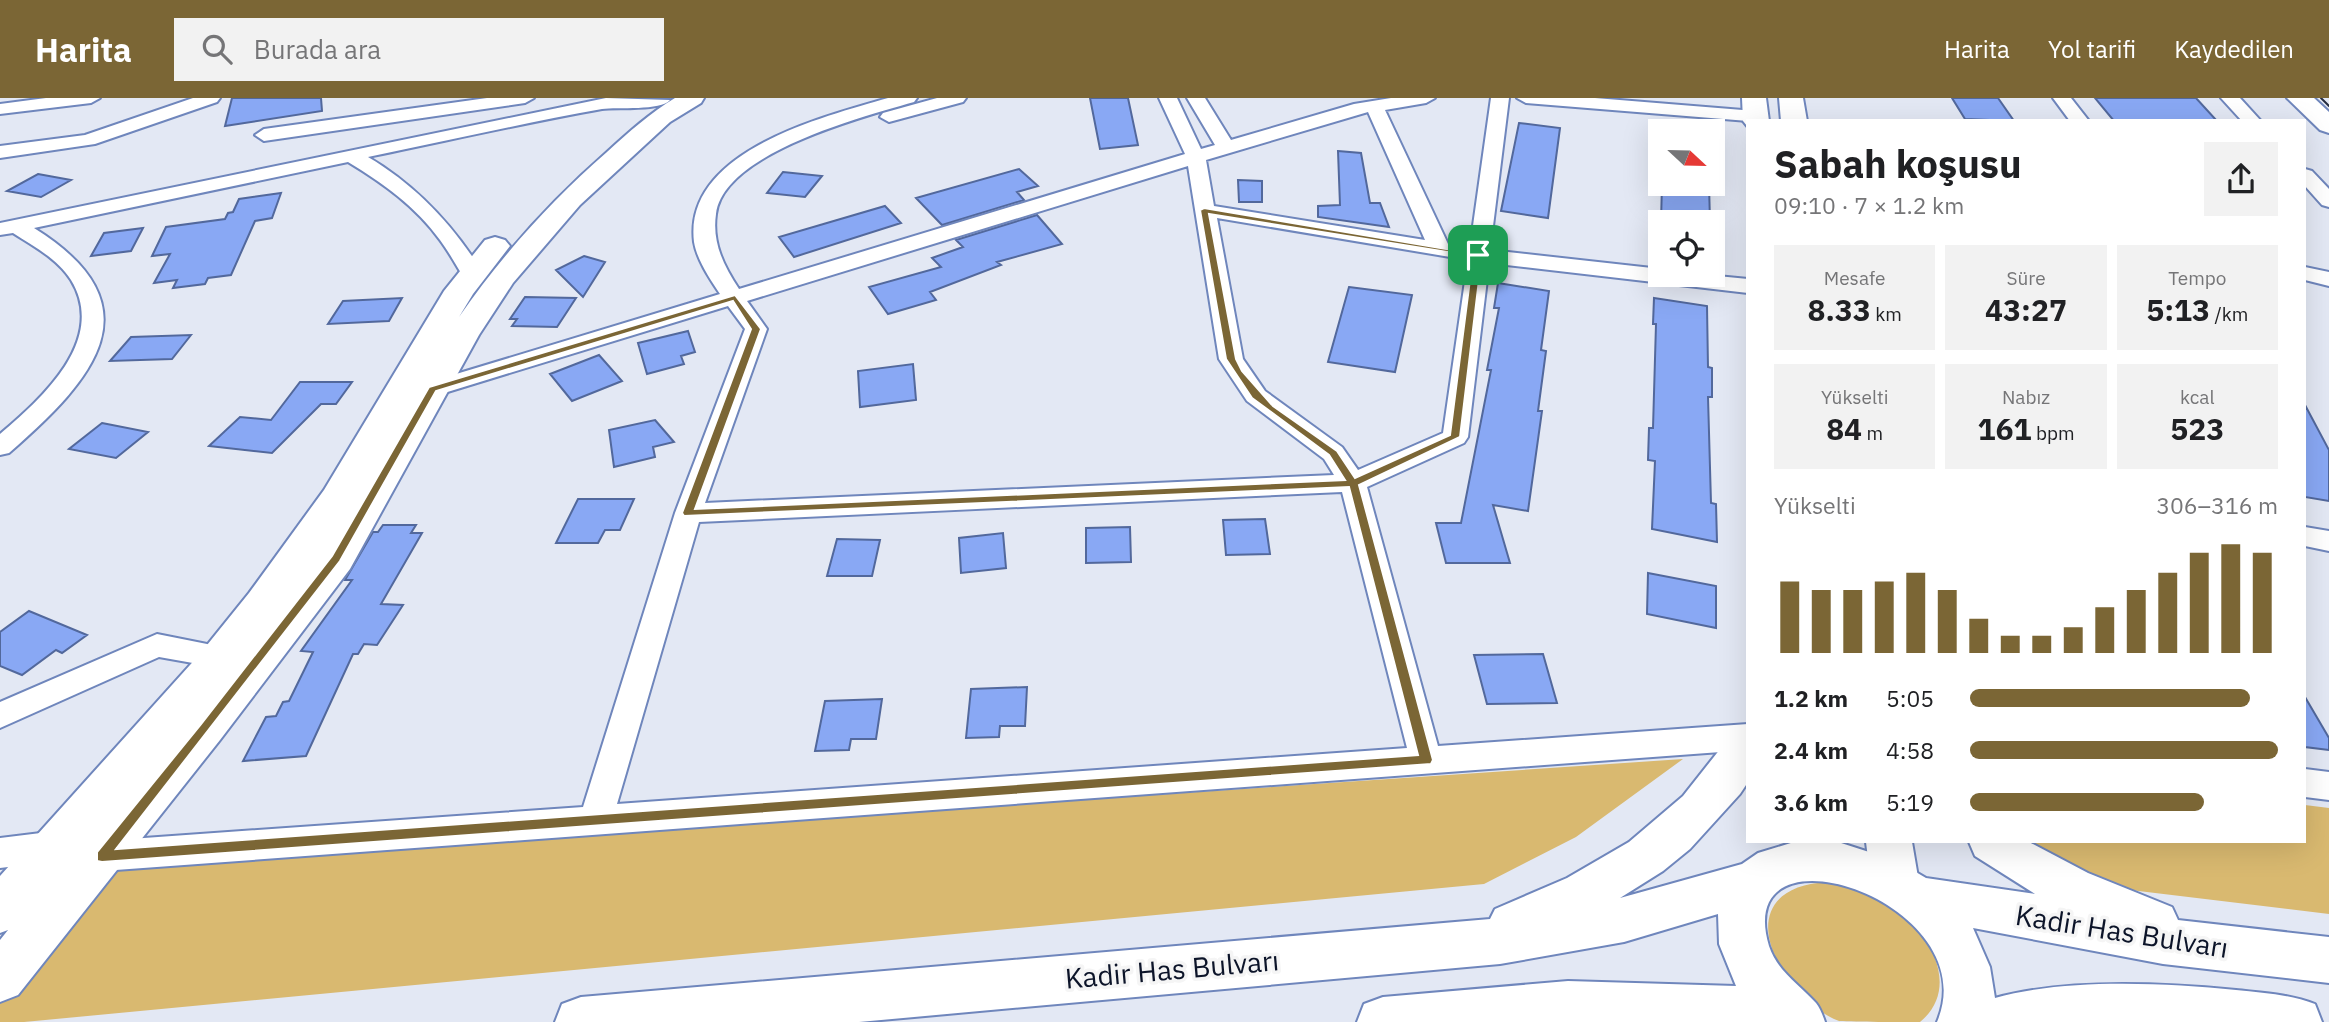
<!DOCTYPE html>
<html lang="tr">
<head>
<meta charset="utf-8">
<style>
	body { margin:0; font-family:"IBM Plex Sans",sans-serif; background:#f2f2f2; color:#202124; height:100vh; display:flex; flex-direction:column; font-size:26px; white-space:nowrap }
	* { box-sizing:border-box; margin:0 }
	p { font-size:23px; color:#757577 }
	.icon { flex:none; width:38px; height:38px; fill:none; stroke:currentColor; stroke-width:2; stroke-linecap:round; stroke-linejoin:round }
	.map { position:relative; flex:1; overflow:hidden }
	.drawer { position:absolute; left:1746px; top:21px; width:560px; height:724px; display:flex; flex-direction:column; background:#fff; border-radius:0px; box-shadow:0 7px 28px #0002 }
	.drawer>* { flex:none }
	.needle { width:46px; rotate:112deg }
	.fabs { position:absolute; left:1648px; top:21px; display:grid; gap:14px }
	.fabs a { display:grid; place-items:center; width:77px; height:77px; border-radius:0px; background:#fff; box-shadow:0 7px 28px #0002; font-size:35px }
	.pin { position:absolute; display:grid; place-items:center; width:60px; height:60px; color:#fff; margin:-30px; border-radius:14px; box-shadow:0 4px 10px #0006 }
	.round { display:grid; place-items:center; flex:none; width:74px; height:74px; border-radius:0px; background:#f2f2f2 }
	.summary { display:flex; align-items:center; justify-content:space-between; height:119px; padding:0 28px }
	h1 { font-size:38px; font-weight:700; line-height:52px }
	.metrics { display:grid; grid-template-columns:repeat(3,1fr); gap:10px; height:119px; padding:7px 28px }
	.metrics div { display:grid; align-content:center; border-radius:0px; background:#f2f2f2; text-align:center }
	.metrics b { font-size:30px; font-weight:700 }
	.metrics small { font-size:19px; font-weight:400 }
	.metrics p { font-size:19px }
	.chart { height:196px; padding:14px 28px }
	.chart p { display:flex; justify-content:space-between }
	.chart svg { width:100%; height:126px; margin-top:7px; stroke:#7b6635; stroke-width:6 }
	ul { padding:0 28px; list-style:none; font-size:23px }
	li { display:grid; grid-template-columns:112px 84px 1fr; align-items:center; height:52px }
	li i { height:18px; border-radius:9px; background:#7b6635 }
	header { display:flex; align-items:center; gap:42px; box-sizing:border-box; height:98px; padding:0 35px; background:#7b6635; color:#fff }
	header strong { font-size:33px }
	nav { display:flex; gap:38px; margin-inline-start:auto; font-size:24px }
	.search { width:490px; height:63px; background:#f2f2f2; display:flex; align-items:center; gap:18px; box-sizing:border-box; padding:0 24px; border-radius:0px; color:#757577; font-size:26px }
	.map>svg:first-child { display:block }
	.green { fill:#d9b970 }
	.building { fill:#89a8f4; stroke:#52689c; stroke-width:2 }
	.lines { fill:none; stroke-linecap:round; stroke-linejoin:round }
	.street-casing { stroke:#6f86bc; stroke-width:4 }
	.secondary-casing { stroke:#6f86bc; stroke-width:4 }
	.highway-casing { stroke:#6f86bc; stroke-width:4 }
	.street { fill:#fff; fill-rule:evenodd }
	.secondary { fill:#fff; fill-rule:evenodd }
	.highway { fill:#fff; fill-rule:evenodd }
	.tram { stroke:#242c40; stroke-width:2 }
	.route { fill:#7b6635; stroke:#fff; stroke-width:2; fill-rule:evenodd }
	.labels { text-anchor:middle; dominant-baseline:central; stroke-width:7; stroke-linejoin:round; paint-order:stroke }
	.near-street-label { font-size:28px; fill:#0c1429; stroke:#f5f5f5 }
</style>
</head>
<body>
<header>
<strong>Harita</strong>
<div class="search"><svg class="icon" aria-label="search" viewBox="0 0 24 24"><circle cx="10" cy="10" r="6"/><path d="M15 15l6 6"/></svg>Burada ara</div>
<nav><a>Harita</a><a>Yol tarifi</a><a>Kaydedilen</a></nav>
</header>
<div class="map">
<svg width="2329" height="924" viewBox="0 0 2329 924">
	<rect width="100%" height="100%" fill="#e3e8f4"/>
	<path class="green" d="M1683,661L1576,739L1484,786L24,924H0V902L109,768Z
		M2305,707L2329,710V816L2122,791L2047,761L2019,744H2305Z
		M1829,784C1849,787 1868,794 1886,804C1926,826 1964,888 1920,924C1900,924 1856,924 1839,923C1824,918 1812,906 1801,895C1756,849 1750,787 1829,784Z"/>
	<path class="building" d="M232,0H321L322,13L225,28Z
		M1090,0H1128L1138,47L1100,51Z
		M1952,0H1998L2014,23L1965,21Z
		M2095,0H2196L2217,23H2114Z
		M1519,25L1560,30L1548,120L1501,113Z
		M1338,53L1361,55L1370,105H1380L1389,129L1318,119V108L1340,107Z
		M1019,71L1038,88L1017,94L1024,102L942,127L916,100Z
		M783,74L822,78L805,99L767,95Z
		M38,76L71,82L41,99L7,93Z
		M1238,82L1262,83V104H1239Z
		M1662,86H1709L1710,124H1661Z
		M281,95L272,120L255,123L231,177L208,180L205,186L173,190L177,182L154,185L170,156L152,158L166,129L225,121L228,115L233,114L239,101Z
		M885,108L901,125L794,159L779,139Z
		M1037,117L1062,146L997,164L1001,167L930,194L936,202L888,216L869,189L941,169L932,160L963,149L956,142Z
		M143,130L131,153L91,158L104,135Z
		M584,158L605,164L583,199L556,172Z
		M1498,185L1549,193L1541,252L1546,253L1538,313H1542L1528,413L1493,407L1510,465H1446L1436,425H1461L1491,272H1487L1499,210H1494Z
		M1349,189L1412,197L1395,274L1328,264Z
		M525,199L576,200L557,229L512,228L517,221H510Z
		M402,200L389,223L328,226L343,203Z
		M1654,200L1707,208L1708,269L1712,270V299H1708L1711,405L1716,406L1717,444L1652,431L1655,363L1648,362L1649,330H1653L1656,226H1653Z
		M688,233L695,254L681,258L684,266L647,276L638,245Z
		M191,237L172,261L110,263L131,239Z
		M599,257L622,283L572,303L550,276Z
		M913,266L916,302L860,309L858,273Z
		M300,284H352L336,306H321L272,355L209,348L240,319L271,322Z
		M2305,307L2329,352V403L2305,399Z
		M655,322L674,344L653,349L655,359L614,369L609,332Z
		M102,325L148,334L116,360L69,351Z
		M578,401H634L620,432H605L598,445H556Z
		M1265,421L1270,456L1226,457L1223,422Z
		M383,427H416L411,435H422L381,506L403,507L377,547L364,546L358,556H353L306,658L243,663L266,619L276,618L283,604L289,603L313,554L301,553L352,482H345L373,434H378Z
		M1130,429L1131,464L1086,465V430Z
		M1003,435L1006,470L961,475L959,440Z
		M837,441L880,442L872,478H827Z
		M1648,475L1716,488V530L1647,516Z
		M29,513L87,537L62,555L56,552L22,577L0,568V534Z
		M1543,556L1557,605L1487,606L1474,557Z
		M1027,589L1025,628H1000L999,639L966,640L971,591Z
		M2305,599L2329,640V652L2305,649Z
		M882,601L876,641H851L849,652L815,653L825,603Z"/>
	<g class="lines">
		<defs>
			<path id="street" d="M46,0H100L91,5L0,16V6Z
				M193,0H220L217,4L95,46L0,60V48L85,37Z
				M487,0H534L525,5L264,43L255,37L264,31Z
				M606,0L670,2C661,13 617,9 602,11C524,25 446,43 368,59C417,88 453,127 483,175L480,180H464C456,167 449,154 440,142C416,109 383,85 348,64L34,130C159,208 94,281 9,355L0,357V336C41,301 108,242 71,182C58,161 33,148 13,135L0,137V125Z
				M888,0H917L914,4C865,18 723,55 716,116C712,144 723,167 739,191L1185,56L1159,0H1177L1201,51L1215,47L1187,0H1205L1231,42L1354,6L1391,0H1435L1426,5L1385,12L1448,146L1470,149L1491,0H1509L1490,152L1661,171V177H1707L1748,181V195L1489,165L1468,339L1464,345L1367,389L1438,648L1748,626V652L102,773L90,769L85,758L90,747L102,743L583,709L675,415L745,231L728,208L441,296L432,298L423,296L420,291L423,286L720,196C710,181 697,162 694,144C683,53 823,19 888,0ZM1368,14L1425,142L1214,108L1206,62ZM1188,68L1219,261L1247,303L1324,361L1334,377L705,405L767,231L747,203ZM1217,120L1468,162L1443,335L1358,372L1342,349L1265,293L1243,261ZM1342,394L1407,650L617,706L699,424Z
				M937,0H966L963,4L889,24L880,19L883,15Z
				M1517,0H1595L1755,13L1764,18L1761,22L1748,23L1526,5Z
				M2053,0H2071L2089,23H2070Z
				M2221,0H2240L2261,23H2242Z
				M2305,71L2312,73L2329,91V109L2322,107L2305,88Z
				M2305,169L2329,174V188L2305,182Z
				M2305,429L2329,433V453L2305,448Z
				M157,536L232,551L236,559L232,567L221,570L159,559L0,630V604Z
				M2305,671L2329,674V702L2305,699Z
				M57,733L69,738L74,748L69,758L57,763L0,770V740Z"/>
			<path id="secondary" d="M675,0H704L701,5L670,24L580,107L513,185L479,237L350,471L220,642L18,897L0,904V842L8,832L0,835V778L199,557L249,495L324,392L444,193L485,142L495,139L505,142L510,148L473,196L459,219C502,157 551,103 607,54C629,34 650,15 675,0Z
				M1742,0H1766L1769,23H1748L1747,28L1743,23Z
				M1779,0H1803L1807,23H1781Z
				M2287,0H2314L2329,14V35L2320,32Z
				M1866,744H1912L1919,785L1912,800L1895,806L1878,800L1871,785Z"/>
			<path id="highway" d="M1748,631V684L1740,696L1690,751L1663,773L1620,800L1742,766L1758,755L1794,744H1838L1897,763L1926,780L2035,796L1975,758L1969,744H2029L2088,775L2172,809L2178,822L2329,839V885L2163,866L1973,830L1990,869L1995,900C2067,880 2163,885 2236,892C2263,895 2289,896 2315,906L2322,924H1937C1988,804 1730,718 1769,848C1777,873 1800,887 1816,905C1820,910 1823,918 1825,924H1357L1364,906L1383,899L1568,883L1736,888L1719,846L1718,816L1624,844L1500,866L859,924H555L562,906L581,899L1490,821L1495,811L1567,780L1629,744L1683,698L1732,636Z"/>
		</defs>
		<use href="#street" class="street-casing"/>
		<use href="#secondary" class="secondary-casing"/>
		<use href="#highway" class="highway-casing"/>
		<use href="#street" class="street"/>
		<use href="#secondary" class="secondary"/>
		<use href="#highway" class="highway"/>
		<path class="tram" d="M2321,0L2329,8"/>
	</g>
	<path class="route" d="M1204,110L1482,157L1460,339L1359,387L1433,662L1431,666L102,764L97,763V754L201,626L332,458L429,289L735,197L761,231L695,411L1345,382L1329,357L1252,300L1226,261L1200,112ZM1209,116L1473,158L1450,337L1355,380L1337,353L1273,308L1242,273L1236,261ZM733,203L751,231L682,415L684,418L1349,389L1418,657L116,751L340,463L436,293Z"/>
	<g class="labels">
		<g class="near-street-label">
			<text transform="translate(2122 833) rotate(9)">Kadir Has Bulvarı</text>
			<text transform="translate(1172 871) rotate(-5)">Kadir Has Bulvarı</text>
		</g>
	</g>
</svg>
<div class="fabs">
<a><svg class="needle" viewBox="-14 -14 28 28"><path d="M0-13l5 13h-10z" fill="#e53935"/><path d="M0 13l5-13h-10z" fill="#757577"/></svg></a>
<a><svg class="icon" aria-label="locate" viewBox="0 0 24 24"><circle cx="12" cy="12" r="6"/><path d="M12 2v4M12 18v4M2 12h4M18 12h4"/></svg></a>
</div>
<div class="pin" style="left:1478px;top:157px;background:#1e9e55"><svg class="icon" aria-label="arrive" viewBox="0 0 24 24"><path d="M6 21V4h12l-3 4 3 4H6"/></svg></div>
<section class="drawer">
<div class="summary"><div><h1>Sabah koşusu</h1><p>09:10 · 7 × 1.2 km</p></div><a class="round"><svg class="icon" aria-label="share" viewBox="0 0 24 24"><path d="M12 15V3M7 8l5-5 5 5M5 13v7h14v-7"/></svg></a></div>
<div class="metrics">
<div><p>Mesafe</p><b>8.33<small> km</small></b></div>
<div><p>Süre</p><b>43:27</b></div>
<div><p>Tempo</p><b>5:13<small> /km</small></b></div>
</div>
<div class="metrics">
<div><p>Yükselti</p><b>84<small> m</small></b></div>
<div><p>Nabız</p><b>161<small> bpm</small></b></div>
<div><p>kcal</p><b>523</b></div>
</div>
<div class="chart"><p><span>Yükselti</span>306–316 m</p>
<svg viewBox="0 0 160 44" preserveAspectRatio="none"><path d="M5 44V19M15 44V22M25 44V22M35 44V19M45 44V16M55 44V22M65 44V32M75 44V38M85 44V38M95 44V35M105 44V28M115 44V22M125 44V16M135 44V9M145 44V6M155 44V9"/></svg>
</div>
<ul>
<li><b>1.2 km</b>5:05<i style="width:91%"></i></li>
<li><b>2.4 km</b>4:58<i style="width:100%"></i></li>
<li><b>3.6 km</b>5:19<i style="width:76%"></i></li>
</ul>
</section>
</div>
</body>
</html>
